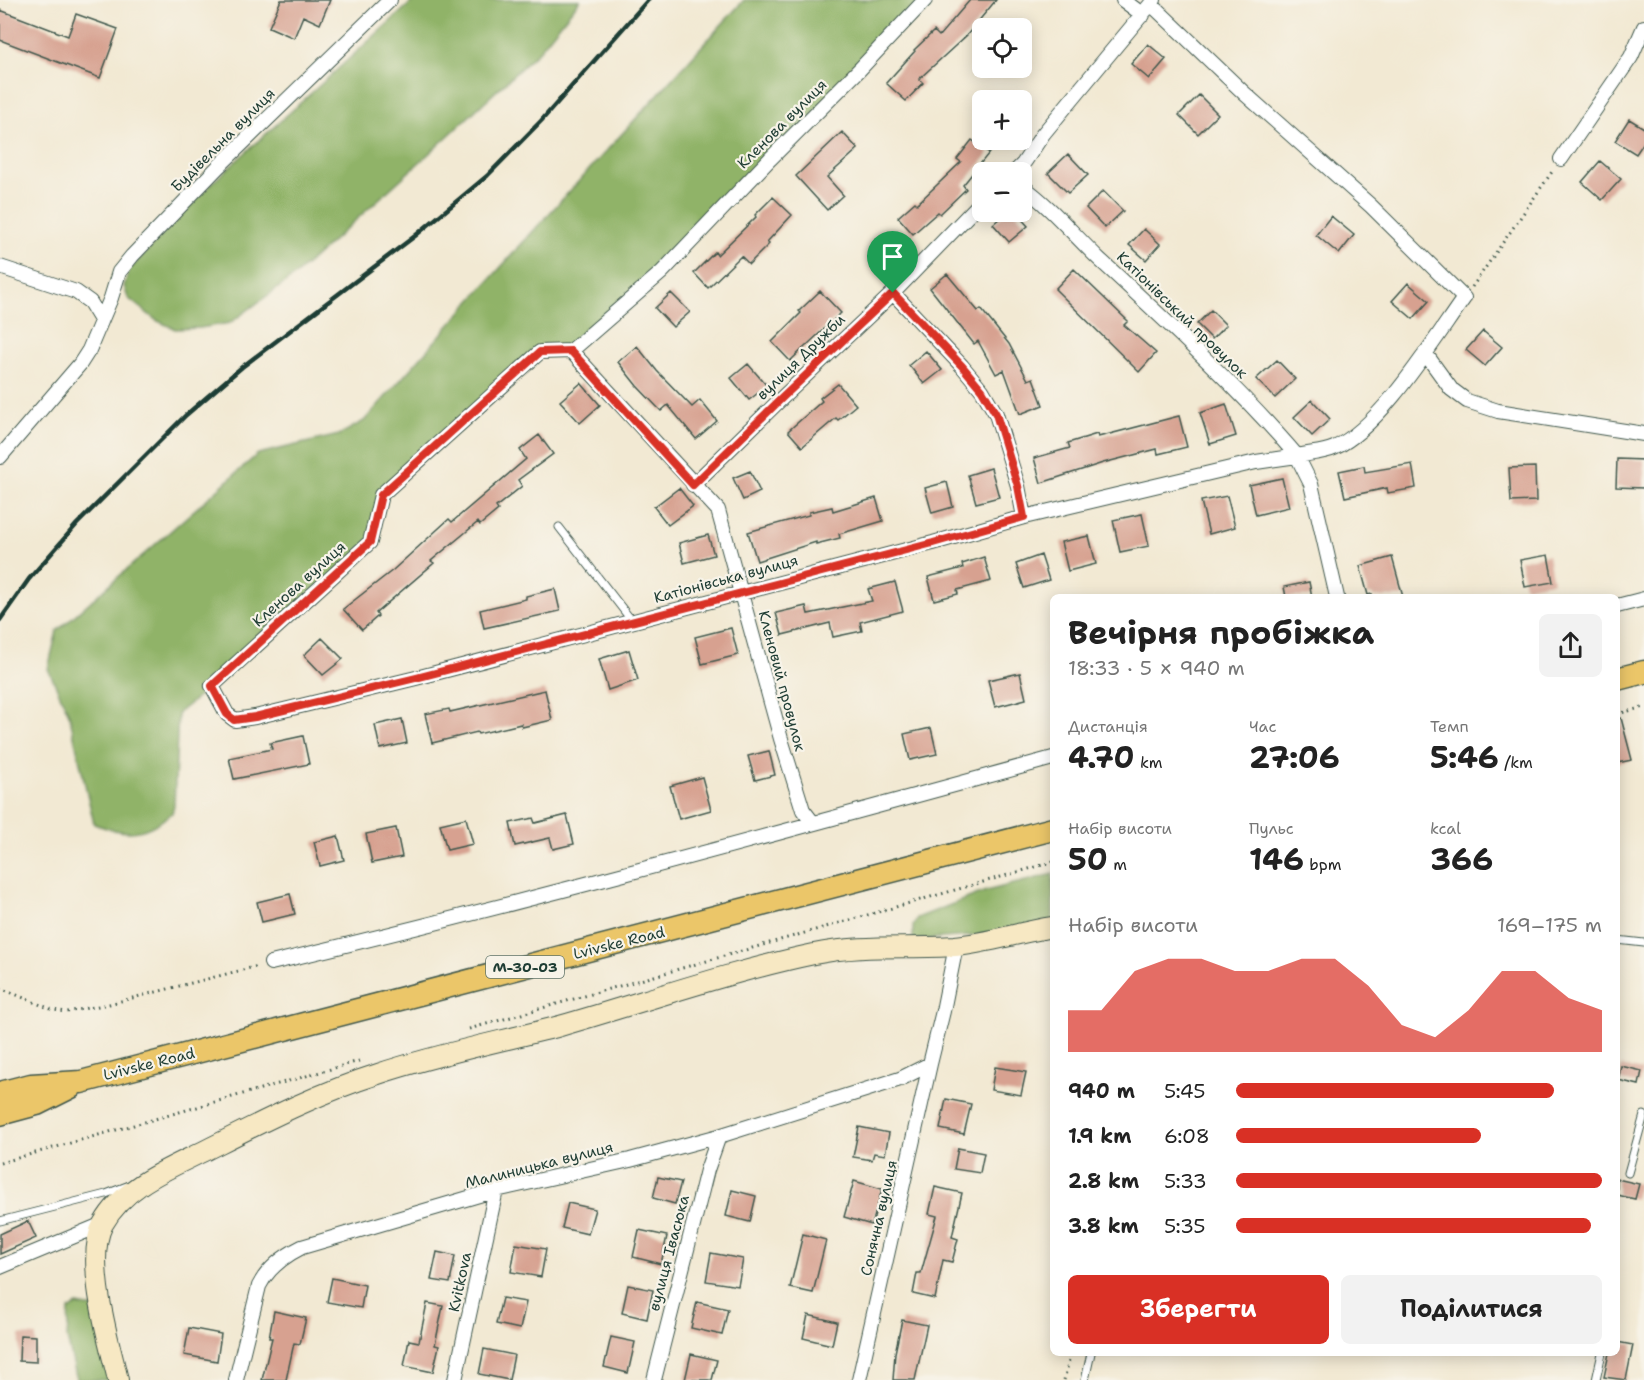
<!DOCTYPE html>
<html lang="uk">
<head>
<meta charset="utf-8">
<style>
	body { margin:0; font-family:"Shantell Sans",sans-serif; background:#f2f2f2; color:#222; height:100vh; display:flex; flex-direction:column; font-size:22px; white-space:nowrap }
	* { box-sizing:border-box; margin:0 }
	p { font-size:20px; color:#767676 }
	.icon { flex:none; width:33px; height:33px; fill:none; stroke:currentColor; stroke-width:2; stroke-linecap:round; stroke-linejoin:round }
	.map { position:relative; flex:1; overflow:hidden }
	.sheet { position:absolute; left:1050px; top:594px; width:570px; height:762px; display:flex; flex-direction:column; background:#fff; border-radius:9px; box-shadow:0 3px 15px #0003 }
	.sheet>* { flex:none }
	.controls { position:absolute; left:972px; top:18px; display:grid; gap:12px }
	.controls a { display:grid; place-items:center; width:60px; height:60px; border-radius:9px; background:#fff; box-shadow:0 3px 15px #0003; font-size:30px }
	.pin { position:absolute; display:grid; place-items:center; width:51px; height:51px; color:#fff; margin:-62px -26px; border-radius:50% 50% 50% 0; rotate:-45deg; box-shadow:0 0 6px #0007 }
	.pin .icon { rotate:45deg }
	.round { display:grid; place-items:center; flex:none; width:63px; height:63px; border-radius:9px; background:#f2f2f2 }
	.headline { display:flex; align-items:center; justify-content:space-between; height:102px; padding:0 18px }
	h1 { font-size:33px; font-weight:700; line-height:45px }
	.figures { display:grid; grid-template-columns:repeat(3,1fr); gap:9px; height:102px; padding:6px 18px }
	.figures div { display:grid; align-content:center }
	.figures b { font-size:30px; font-weight:700 }
	.figures small { font-size:16px; font-weight:400 }
	.figures p { font-size:16px }
	.chart { height:168px; padding:12px 18px }
	.chart p { display:flex; justify-content:space-between }
	.chart svg { width:100%; height:108px; margin-top:6px; fill:#d93025; opacity:.7 }
	.action { display:flex; gap:12px; margin-top:auto; padding:12px 18px }
	.action a { flex:1; height:69px; border-radius:9px; background:#d93025; color:#fff; font-size:24px; font-weight:700; line-height:69px; text-align:center }
	.action a+a { background:#f2f2f2; color:#222 }
	ul { padding:0 18px; list-style:none; font-size:20px }
	li { display:grid; grid-template-columns:96px 72px 1fr; align-items:center; height:45px }
	li i { height:15px; border-radius:8px; background:#d93025 }
	.map>svg:first-child { display:block }
	.forest { fill:#90b368; stroke:#58784e; stroke-width:1.5 }
	.building { fill:#d7a190 }
	.lines { fill:none; stroke-linecap:round; stroke-linejoin:round }
	.lane-casing { stroke:#3f574c; stroke-width:9 }
	.street-casing { stroke:#3f574c; stroke-width:16 }
	.secondary-casing { stroke:#3f574c; stroke-width:22 }
	.primary-casing { stroke:#3f574c; stroke-width:25 }
	.path { stroke:#3f574c; stroke-width:3; stroke-dasharray:1.5 4.5; stroke-linecap:butt }
	.lane { stroke:#fff; stroke-width:7 }
	.street { stroke:#fff; stroke-width:14 }
	.secondary { stroke:#f7e8c3; stroke-width:20 }
	.primary { stroke:#ebc669; stroke-width:22 }
	.rail { stroke:#1f3d34; stroke-width:4.5 }
	.route-casing { stroke:#fff; stroke-width:12 }
	.route { stroke:#d93025; stroke-width:8 }
	.labels { text-anchor:middle; dominant-baseline:central; stroke-width:4.5; stroke-linejoin:round; paint-order:stroke }
	.shield { fill:#f7f3e8; stroke:#60746a; stroke-width:1.5 }
	.shield-label { font-size:14px; font-weight:bold; fill:#1f3d34 }
	.street-label { font-size:15px; fill:#1f3d34; stroke:#f7f3e8 }
</style>
</head>
<body>
<div class="map">
<svg width="1644" height="1380" viewBox="0 0 1644 1380">
	<rect width="100%" height="100%" fill="#f7f3e8"/>
	<filter id="ink" filterUnits="userSpaceOnUse"><feTurbulence type="fractalNoise" baseFrequency=".0167" numOctaves="2"/><feDisplacementMap in="SourceGraphic" scale="12" xChannelSelector="R" yChannelSelector="G"/><feConvolveMatrix kernelMatrix="1 2 1 2 8 2 1 2 1" color-interpolation-filters="sRGB"/></filter>
	<filter id="wash" filterUnits="userSpaceOnUse"><feTurbulence type="fractalNoise" baseFrequency=".008" numOctaves="4" result="noise"/><feDisplacementMap in="SourceGraphic" scale="24" xChannelSelector="R" yChannelSelector="G"/><feGaussianBlur stdDeviation="1.35" result="paint"/><feColorMatrix in="noise" values="0 0 0 0 0 0 0 0 0 0 0 0 0 0 0 0 0 1.4 0 .05"/><feComposite in="paint" operator="in"/></filter>
	<g filter="url(#wash)">
		<rect width="100%" height="100%" fill="#f2e9d3"/>
		<path class="forest" d="M414,0H580L538,52L433,150L293,277L230,323L200,328L175,329L156,320L128,298L124,286L129,270L214,181Z
			M744,0H925L770,159L571,351L540,352L381,495L370,542L212,686L178,713L174,806L172,813C144,836 127,836 94,824L69,714L48,669L57,631L258,454L339,435L364,421L526,239Z
			M1053,874V920L1001,934L913,940V926L917,918L986,891Z
			M77,1305L93,1308L114,1380H77L67,1338L69,1310Z"/>
		<g id="blocks">
			<path class="building" d="M281,0H330L320,24L303,16L294,38L269,27Z
				M970,0H996L967,35L919,79L923,83L906,101L886,83L915,51L914,50L934,31L939,36Z
				M0,10L68,36L76,14L118,29L100,78L0,40Z
				M1148,44L1166,59L1149,79L1131,64Z
				M1199,95L1218,114L1198,134L1179,115Z
				M1629,119L1644,128V142L1636,154L1615,141Z
				M842,132L858,149L827,177L843,195L827,210L796,176Z
				M972,140L989,153L963,185L966,189L940,214L938,212L913,234L898,217L915,202L917,204L961,162L957,159Z
				M1068,154L1088,175L1068,193L1048,173Z
				M1600,161L1621,179L1602,200L1582,182Z
				M1103,191L1123,211L1105,228L1086,208Z
				M773,197L792,215L767,242L769,244L749,264L741,256L708,288L694,273L715,252L717,255L756,217L755,215Z
				M1007,212H1015L1028,226L1009,242L993,224Z
				M1331,216L1354,235L1339,254L1316,235Z
				M1144,229L1160,244L1146,260L1129,245Z
				M1074,269L1128,321L1124,325L1156,353L1139,372L1055,289Z
				M947,274L978,311L981,309L1009,344L1028,380L1033,378L1043,405L1020,414L1004,370L996,374L978,341L974,344L930,288Z
				M1408,283L1429,301L1413,319L1392,301Z
				M820,291L841,313L790,361L772,342L801,313L799,311Z
				M671,293L690,312L673,327L655,308Z
				M1211,310L1226,325L1212,339L1197,324Z
				M1483,331L1502,347L1485,366L1466,350Z
				M637,346L657,371L692,407L700,400L717,421L696,439L668,405L661,411L637,386L618,362Z
				M926,351L942,370L924,384L909,365Z
				M1277,360L1295,379L1275,398L1256,379Z
				M748,364L767,386L749,400L731,378Z
				M581,383L600,405L580,423L560,401Z
				M838,384L856,405L838,420L836,418L802,447L788,431L822,401L820,398Z
				M1312,400L1330,419L1312,436L1294,417Z
				M1226,404L1236,436L1210,444L1200,413Z
				M1179,416L1187,447L1158,454L1157,449L1103,463L1041,483L1034,458L1070,448L1068,443L1097,434L1098,437Z
				M539,435L553,454L518,480L522,486L496,507L498,510L480,525L478,522L431,561L434,563L376,613L378,616L362,630L343,609L393,570L449,519L452,522L526,459L520,450Z
				M1617,459L1644,460V488L1616,487Z
				M1412,464L1416,488L1388,493L1387,488L1345,497L1339,471L1364,466L1365,472Z
				M1535,467L1536,501L1511,502L1509,468Z
				M991,468L999,497L976,503L968,475Z
				M750,471L760,492L743,500L733,478Z
				M1282,478L1289,507L1256,515L1249,485Z
				M947,482L953,507L932,513L925,488Z
				M679,488L693,506L668,525L654,507Z
				M1227,496L1235,527L1209,534L1201,501Z
				M876,498L883,521L839,534L840,538L816,544V542L757,561L748,532L809,515V512L832,507L833,511Z
				M1142,514L1149,546L1120,552L1113,520Z
				M708,535L714,555L684,563L679,543Z
				M1089,536L1096,564L1068,571L1061,542Z
				M1041,555L1049,580L1024,588L1016,564Z
				M1548,555L1553,582L1525,587L1520,560Z
				M984,557L991,581L957,590L958,594L934,600L928,577L963,568L962,564Z
				M1392,557L1403,597H1373L1372,594L1368,595L1360,566Z
				M895,582L903,611L860,622L862,631L833,637L830,623L782,635L776,613L806,606L808,614L872,601L868,589Z
				M1309,582L1312,597H1286L1284,587Z
				M555,589L560,611L484,628L480,610L526,599V596Z
				M731,628L738,655L702,664L695,637Z
				M322,638L343,659L323,675L304,655Z
				M629,650L638,680L608,690L599,659Z
				M1020,673L1026,699L995,707L988,680Z
				M545,690L552,720L522,727L521,724L478,734L477,732L432,743L425,714L449,709L450,712Z
				M1621,718L1632,760L1617,763V719Z
				M402,719L407,743L380,749L375,725Z
				M931,728L937,754L910,760L904,734Z
				M303,736L309,764L234,779L229,758L272,749L270,743Z
				M769,751L775,775L755,780L748,756Z
				M702,777L711,810L679,819L670,786Z
				M567,815L574,844L553,849L550,838L515,846L510,823L533,818L535,823Z
				M466,818L473,844L447,850L440,824Z
				M396,828L402,857L372,863L366,834Z
				M338,836L344,860L320,866L314,842Z
				M290,894L295,914L262,922L257,902Z
				M1621,1066L1642,1071L1639,1085L1618,1080Z
				M995,1067L1026,1072L1021,1095L991,1090Z
				M946,1099L971,1104L964,1134L940,1129Z
				M859,1127L889,1133L885,1155L874,1153L872,1160L853,1157Z
				M958,1148L984,1153L980,1173L954,1169Z
				M658,1177L681,1182L675,1204L653,1198Z
				M1617,1179L1639,1184L1635,1199L1617,1195Z
				M854,1181L882,1189L872,1225L844,1217Z
				M935,1187L962,1193L952,1237L958,1239L952,1262L943,1260L935,1299L913,1294L917,1273H921L937,1216L929,1214Z
				M732,1190L756,1196L750,1222L726,1216Z
				M568,1203L595,1209L588,1234L562,1228Z
				M28,1221L36,1238L0,1254V1234Z
				M639,1230L667,1236L661,1264L633,1257Z
				M803,1234L826,1240L813,1293L790,1288Z
				M516,1244L546,1249L541,1277L511,1272Z
				M437,1252L455,1256L450,1283L431,1280Z
				M711,1253L743,1259L738,1286L706,1281Z
				M332,1278L365,1285L361,1308L327,1302Z
				M628,1285L653,1290L647,1319L622,1313Z
				M502,1298L526,1302L520,1329L496,1324Z
				M697,1302L728,1309L722,1335L691,1328Z
				M427,1303L443,1306L435,1345L439,1346L433,1372L404,1366L409,1340L419,1342Z
				M274,1311L306,1318L300,1344L294,1343L286,1380H262L272,1338H269Z
				M808,1315L837,1322L832,1345L803,1338Z
				M902,1320L927,1325L915,1380H893L895,1353Z
				M189,1328L221,1334L217,1361L184,1355Z
				M20,1335L36,1336V1362L19,1361Z
				M611,1337L635,1342L628,1373L604,1367Z
				M1617,1342L1633,1345L1626,1380L1604,1377L1609,1353H1617Z
				M484,1349L514,1355L509,1380L479,1374Z
				M691,1354L717,1360L712,1380H685Z"/>
		</g>
	</g>
	<g filter="url(#ink)">
		<use href="#blocks" fill-opacity="0" stroke="#3f574c" stroke-width="1.5"/>
		<g class="lines">
			<defs>
				<path id="lane" d="M559,527L632,621
					M1617,940L1644,943
					M1628,1173L1644,1115
					M0,1221L106,1194L127,1186
					M1085,1380L1091,1353
					M1596,1380L1602,1353"/>
				<path id="street" d="M1123,0L1143,15
					M1561,159L1631,57L1644,27
					M1015,172L1023,164L1043,134L1154,0
					M1022,186C1050,206 1073,234 1098,258C1167,322 1236,385 1297,456C1309,453 1323,453 1334,448C1381,427 1433,341 1464,298L1371,206L1244,93L1151,4
					M0,267L76,292L90,302L101,320
					M893,293L962,366L982,390L996,414L1018,486L1024,517
					M571,351L540,352L381,495L370,542L212,686L227,714L235,720L255,717L416,678L933,543L1024,517L1256,462L1297,456L1311,484L1337,597
					M571,351L718,510L781,739L803,810L813,823
					M571,351L662,272L770,159L860,69L925,0
					M1425,353L1451,389L1467,401L1498,411L1644,434
					M0,457L80,364L89,350L111,298L119,272L132,256L219,166L390,0
					M693,485L783,397L893,293L982,201
					M1617,606L1644,599
					M271,963C533,901 793,829 1053,758
					M0,1267L103,1224
					M236,1380L259,1286C268,1268 284,1256 302,1247L496,1190L630,1160L719,1136L900,1079L930,1064
					M455,1380L496,1190
					M654,1380L707,1170L719,1136
					M859,1380L930,1064L943,1011L956,946"/>
				<path id="secondary" d="M118,1380C109,1341 84,1260 103,1224C125,1185 168,1169 206,1150C262,1122 318,1093 378,1074C437,1054 499,1042 560,1026C644,1002 728,972 814,954C861,944 908,949 955,946C988,943 1020,932 1053,927"/>
				<path id="primary" d="M1617,679L1644,672
					M0,1093L31,1085L81,1082L1053,829
					M0,1114L37,1104L71,1087"/>
			</defs>
			<use href="#lane" class="lane-casing"/>
			<use href="#street" class="street-casing"/>
			<use href="#secondary" class="secondary-casing"/>
			<use href="#primary" class="primary-casing"/>
			<path class="path" d="M1472,287L1554,169
				M1617,714L1644,707
				M0,988L53,1010L67,1012L109,1004L258,966
				M469,1029L1053,862
				M0,1163L359,1061
				M1064,1380L1071,1353"/>
			<use href="#lane" class="lane"/>
			<use href="#street" class="street"/>
			<use href="#secondary" class="secondary"/>
			<use href="#primary" class="primary"/>
			<path class="rail" d="M0,620L29,579L77,524L186,415L242,367L415,236L487,176L541,121L648,0"/>
		</g>
	</g>
	<g class="lines" filter="url(#ink)">
		<defs>
			<path id="route" d="M893,293L962,366L982,390L996,414L1018,486L1024,517L933,543L416,678L255,717L234,720L227,714L212,686L370,542L381,495L540,352L571,351L693,485L783,397Z"/>
		</defs>
		<use href="#route" class="route-casing"/>
		<use href="#route" class="route"/>
	</g>
	<g class="labels">
		<rect class="shield" x="486" y="956" width="78" height="22" rx="4.5"/>
		<g class="shield-label">
			<text x="525" y="967">М-30-03</text>
		</g>
		<g class="street-label">
			<text transform="translate(782 124) rotate(-45)">Кленова вулиця</text>
			<text transform="translate(223 140) rotate(-45)">Будівельна вулиця</text>
			<text transform="translate(1182 315) rotate(44)">Катіонівський провулок</text>
			<text transform="translate(801 357) rotate(-44)">вулиця Дружби</text>
			<text transform="translate(726 579) rotate(-15)">Катіонівська вулиця</text>
			<text transform="translate(299 584) rotate(-42)">Кленова вулиця</text>
			<text transform="translate(782 681) rotate(75)">Кленовий провулок</text>
			<text transform="translate(619 943) rotate(-14)">Lvivske Road</text>
			<text transform="translate(149 1064) rotate(-14)">Lvivske Road</text>
			<text transform="translate(539 1165) rotate(-14)">Малиницька вулиця</text>
			<text transform="translate(879 1218) rotate(-77)">Сонячна вулиця</text>
			<text transform="translate(669 1253) rotate(-75)">вулиця Івасюка</text>
			<text transform="translate(460 1282) rotate(-78)">Kvitkova</text>
		</g>
	</g>
</svg>
<div class="controls">
<a><svg class="icon" aria-label="locate" viewBox="0 0 24 24"><circle cx="12" cy="12" r="6"/><path d="M12 2v4M12 18v4M2 12h4M18 12h4"/></svg></a>
<a>+</a>
<a>−</a>
</div>
<div class="pin" style="left:893px;top:293px;background:#1e9e55"><svg class="icon" aria-label="arrive" viewBox="0 0 24 24"><path d="M6 21V4h12l-3 4 3 4H6"/></svg></div>
<section class="sheet">
<div class="headline"><div><h1>Вечірня пробіжка</h1><p>18:33 · 5 × 940 m</p></div><a class="round"><svg class="icon" aria-label="share" viewBox="0 0 24 24"><path d="M12 15V3M7 8l5-5 5 5M5 13v7h14v-7"/></svg></a></div>
<div class="figures">
<div><p>Дистанція</p><b>4.70<small> km</small></b></div>
<div><p>Час</p><b>27:06</b></div>
<div><p>Темп</p><b>5:46<small> /km</small></b></div>
</div>
<div class="figures">
<div><p>Набір висоти</p><b>50<small> m</small></b></div>
<div><p>Пульс</p><b>146<small> bpm</small></b></div>
<div><p>kcal</p><b>366</b></div>
</div>
<div class="chart"><p><span>Набір висоти</span>169–175 m</p>
<svg viewBox="0 0 160 44" preserveAspectRatio="none"><path d="M0 44V27L10 27L20 11L30 6L40 6L50 11L60 11L70 6L80 6L90 17L100 33L110 38L120 27L130 11L140 11L150 22L160 27V44z"/></svg>
</div>
<ul>
<li><b>940 m</b>5:45<i style="width:87%"></i></li>
<li><b>1.9 km</b>6:08<i style="width:67%"></i></li>
<li><b>2.8 km</b>5:33<i style="width:100%"></i></li>
<li><b>3.8 km</b>5:35<i style="width:97%"></i></li>
</ul>
<div class="action"><a>Зберегти</a><a>Поділитися</a></div>
</section>
</div>
</body>
</html>
